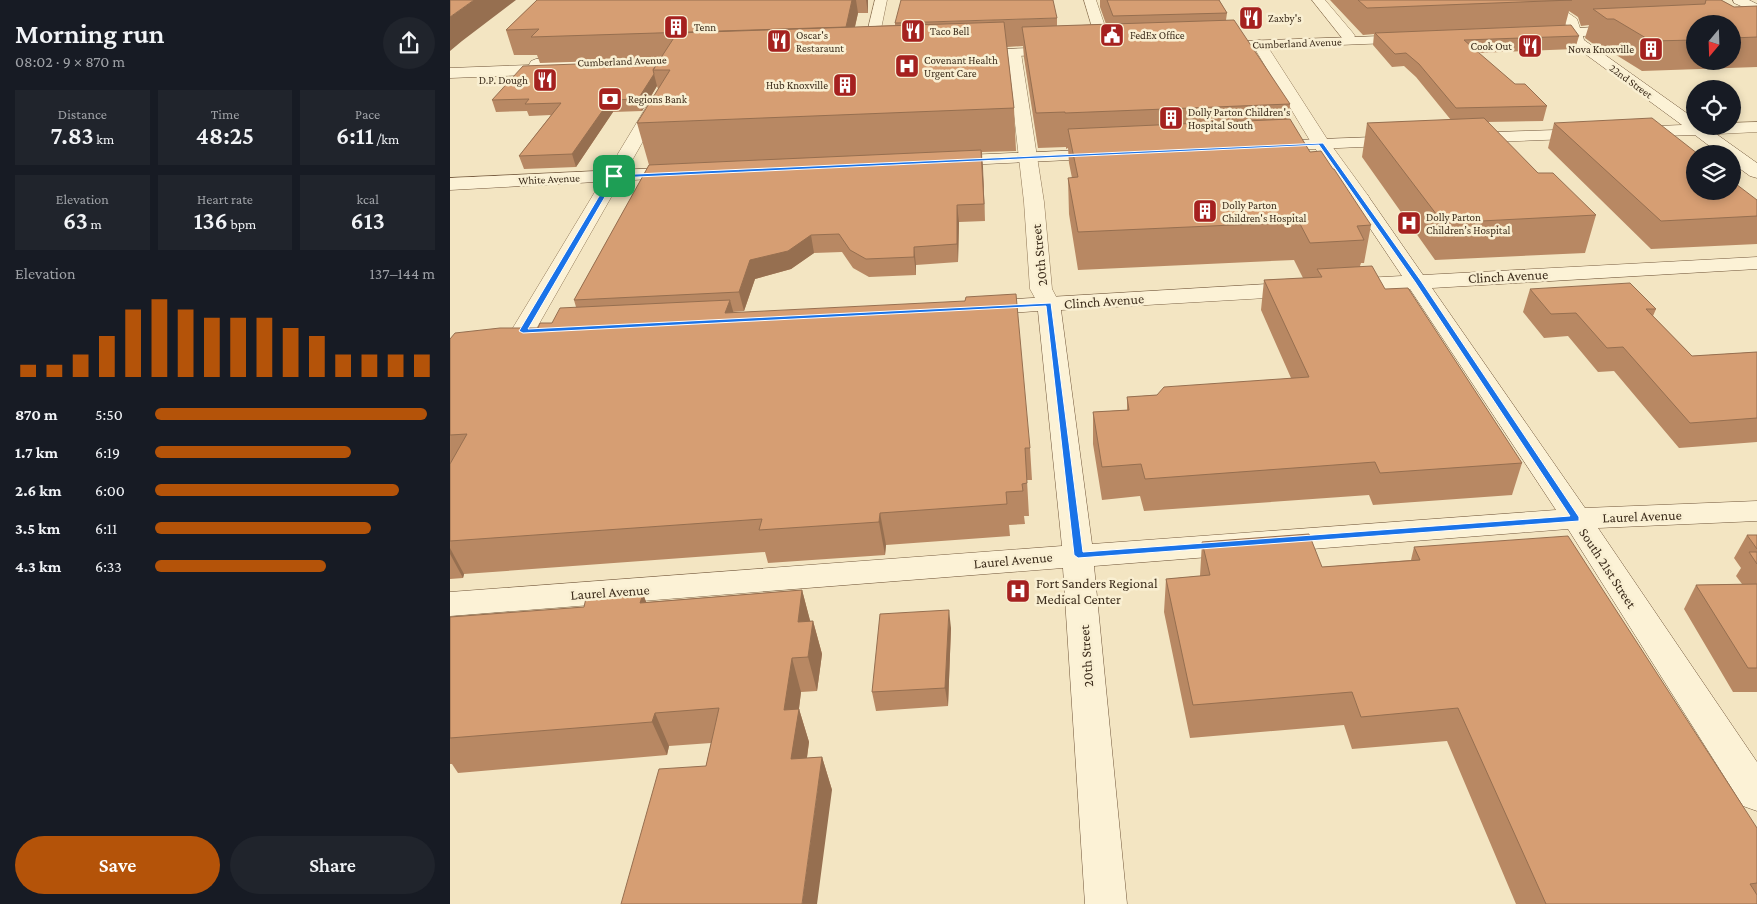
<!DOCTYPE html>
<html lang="en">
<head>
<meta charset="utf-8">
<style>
	body { margin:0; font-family:"Crimson Pro",serif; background:#20242c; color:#f1f3f6; height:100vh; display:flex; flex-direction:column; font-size:19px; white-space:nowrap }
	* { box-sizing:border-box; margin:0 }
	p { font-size:16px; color:#9ea1a6 }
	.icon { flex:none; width:28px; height:28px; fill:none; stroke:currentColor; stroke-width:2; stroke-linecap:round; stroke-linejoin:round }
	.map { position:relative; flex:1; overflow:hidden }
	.panel { display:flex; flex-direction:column; background:#171b24; width:450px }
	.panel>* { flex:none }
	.needle { width:32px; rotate:199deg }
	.fabs { position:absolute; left:1236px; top:15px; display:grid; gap:10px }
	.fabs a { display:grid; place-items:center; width:55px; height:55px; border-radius:50%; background:#171b24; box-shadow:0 2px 8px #0003; font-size:25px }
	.pin { position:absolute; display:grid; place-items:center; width:42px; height:42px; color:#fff; margin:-21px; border-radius:10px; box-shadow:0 2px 8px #0006 }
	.round { display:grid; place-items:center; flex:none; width:52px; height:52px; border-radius:26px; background:#20242c }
	.summary { display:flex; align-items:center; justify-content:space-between; height:85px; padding:0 15px }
	h1 { font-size:28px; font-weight:600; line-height:38px }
	.figures { display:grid; grid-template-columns:repeat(3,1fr); gap:8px; height:85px; padding:5px 15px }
	.figures div { display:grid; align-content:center; border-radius:0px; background:#20242c; text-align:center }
	.figures b { font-size:25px; font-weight:600 }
	.figures small { font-size:14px; font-weight:400 }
	.figures p { font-size:14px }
	.chart { height:140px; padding:10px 15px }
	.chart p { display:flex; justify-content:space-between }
	.chart svg { width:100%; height:90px; margin-top:5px; stroke:#b45309; stroke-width:6 }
	.action { display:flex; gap:10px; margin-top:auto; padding:10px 15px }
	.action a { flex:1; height:58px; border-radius:30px; background:#b45309; color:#fff; font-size:20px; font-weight:600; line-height:58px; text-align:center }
	.action a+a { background:#20242c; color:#f1f3f6 }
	ul { padding:0 15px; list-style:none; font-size:16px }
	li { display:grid; grid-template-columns:80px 60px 1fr; align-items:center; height:38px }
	li i { height:12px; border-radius:6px; background:#b45309 }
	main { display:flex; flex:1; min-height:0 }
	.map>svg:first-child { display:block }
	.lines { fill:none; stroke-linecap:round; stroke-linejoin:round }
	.street-casing { stroke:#8f7656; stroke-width:1 }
	.secondary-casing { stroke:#71563a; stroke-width:1 }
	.street { fill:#fcf2d6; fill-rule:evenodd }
	.secondary { fill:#fcf2d6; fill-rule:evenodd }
	.wall { fill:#b88863; fill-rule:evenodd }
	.shaded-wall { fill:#966f50 }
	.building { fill:#d69e73; stroke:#966f50 }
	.route { fill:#1a73e8; stroke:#fff; fill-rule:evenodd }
	.labels { text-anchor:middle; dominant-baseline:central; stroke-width:5; stroke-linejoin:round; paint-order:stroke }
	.far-poi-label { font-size:11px; fill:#3d2d1c; stroke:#f9efd2; text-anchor:start }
	.far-street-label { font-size:11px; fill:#3d2d1c; stroke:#f9efd2 }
	.street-label { font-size:14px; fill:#3d2d1c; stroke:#f9efd2 }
	.poi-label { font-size:14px; fill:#3d2d1c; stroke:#f9efd2; text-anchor:start }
</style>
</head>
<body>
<main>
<section class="panel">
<div class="summary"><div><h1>Morning run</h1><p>08:02 · 9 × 870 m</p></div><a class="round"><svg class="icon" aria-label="share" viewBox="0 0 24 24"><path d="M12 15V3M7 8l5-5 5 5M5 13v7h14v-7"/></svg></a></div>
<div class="figures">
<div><p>Distance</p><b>7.83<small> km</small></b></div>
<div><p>Time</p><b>48:25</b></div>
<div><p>Pace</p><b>6:11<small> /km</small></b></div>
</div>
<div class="figures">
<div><p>Elevation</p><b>63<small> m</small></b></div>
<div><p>Heart rate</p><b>136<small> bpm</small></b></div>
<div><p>kcal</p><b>613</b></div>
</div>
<div class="chart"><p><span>Elevation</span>137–144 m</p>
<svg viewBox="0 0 160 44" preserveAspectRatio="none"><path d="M5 44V38M15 44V38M25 44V33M35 44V24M45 44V11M55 44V6M65 44V11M75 44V15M85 44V15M95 44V15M105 44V20M115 44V24M125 44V33M135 44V33M145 44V33M155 44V33"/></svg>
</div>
<ul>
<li><b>870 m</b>5:50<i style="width:97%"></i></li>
<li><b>1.7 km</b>6:19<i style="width:70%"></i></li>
<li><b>2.6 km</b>6:00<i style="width:87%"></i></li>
<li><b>3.5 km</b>6:11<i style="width:77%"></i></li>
<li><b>4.3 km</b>6:33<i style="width:61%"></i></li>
</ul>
<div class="action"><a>Save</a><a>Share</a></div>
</section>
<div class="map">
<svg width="1307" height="904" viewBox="0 0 1307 904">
	<rect width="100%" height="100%" fill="#f3e5c2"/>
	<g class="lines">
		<defs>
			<path id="street" d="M425,0H437L425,58L423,61H413L411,58Z
				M634,0H646L661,44L659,47H649L647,44Z
				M862,0H875L903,33L905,36L903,39H893Z
				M1085,0H1100L1127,19L1131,31L1129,34H1119L1116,24Z
				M809,40L814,41L879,142L919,197L916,201L909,203L902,201L862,144L802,44L804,41Z
				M564,49L569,50L571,53L594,202L602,289L610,304L607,309L599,311L591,309L580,289L574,202L557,53L559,50Z
				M209,94L215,96L217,99L85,331L81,336L73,338L65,336L61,331L201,99L203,96Z
				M1307,122V132L1249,135L1243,134L1240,130L1245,126H1282V123Z"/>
			<path id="secondary" d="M1283,0H1299L1307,4V13L1284,3Z
				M1245,22L1250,24H1245V30L1133,36L1134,40L1245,119V126H1255L1307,163V178L1300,176L1282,163V154H1270L1245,135L1181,137L1175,136L1172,132L1175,128L1181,127L1232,125L1123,45L1119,37L1088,38L1083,37L1081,34L1083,31L1088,30Z
				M960,35L965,36L967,39L965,42L764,50L759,49L757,46L759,43L764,42Z
				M611,47L616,48L618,51L616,54L521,58L516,57L514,54L516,51L521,50Z
				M248,55L253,56L255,59L253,62L113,68L111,72L106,74L0,78V68L79,65L81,61L86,59Z
				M1138,129L1144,130L1147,134L1144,138L1016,143L1010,142L1007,138L1010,134L1016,133Z
				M951,136L957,137L960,141L957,145L819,151L813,150L810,146L813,142L819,141Z
				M656,149L662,150L665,154L662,158L494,166L488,165L485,161L488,157L494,156Z
				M231,167L238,169L240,173L238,177L0,190V178Z
				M909,191L916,193L973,275L1307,257V269L982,288L1135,508L1307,501V521L1148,528L1307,762V811L1293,806L1118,529L644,566L677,904H635L613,568L0,616V592L612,546L588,311L531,315L523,313L520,308L523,303L531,301L850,282L858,284L861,289L858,294L850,296L611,310L642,544L1106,510L960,289L895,293L887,291L884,286L887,281L895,279L952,276L899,197L902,193Z"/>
		</defs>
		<use href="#street" class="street-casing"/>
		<use href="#secondary" class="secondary-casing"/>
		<use href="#street" class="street"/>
		<use href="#secondary" class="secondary"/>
	</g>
	<path class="wall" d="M87,0H418V13H408L405,27L445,25V23L607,18V26L656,24L650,7V0H769L777,13L776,20L840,104L839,119L860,152L921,225L914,263H911L910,266L935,289L1072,463L1062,495L923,505L919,495L694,511L690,496L652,500L643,444V412L677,410V397L707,395L841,378L811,310L814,280L853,278L844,260L628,270L619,214L618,178H622L619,163L618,148L616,149V147L588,148L574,58L573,46L557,47L564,108L566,151L532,152L535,221L509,222L508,262L466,265V275L419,277L403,268L392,252L364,253L341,269L305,279L294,311L283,312V313L580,448L582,480H577L579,516H574L575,524L559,525L560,536L436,545L435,555L318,563L315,552L14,574L13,578L0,579V339L88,328L102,323L126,307L124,300L199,165L187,123L208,89L207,86L192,111L163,112L126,167L74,169L69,156L101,115L79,116L77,111L46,112L42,100L209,61L210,59L90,63L87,55H64L56,30Z
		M880,0H1271L1284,7L1307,6V67L1192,71L1155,48H1149L1135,38L1139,25L1131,26L1128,17L1119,11L1115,26L1129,36L1125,49L1028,53L1065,84L1097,106L1093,121L1037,122L1088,173L1146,215L1135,253L985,260L912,157L917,123L1001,120L966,77L954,66L942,67L923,45L924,34L913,35ZM1245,24H1282V61H1245Z
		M1104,123L1307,200V244L1201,249L1098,148Z
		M1080,289L1206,309L1203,316L1242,356L1307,352V442L1229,448L1164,371L1148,372L1118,336L1094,338L1073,312Z
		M1297,535H1307V692H1283L1234,609L1246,585L1292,584L1286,576L1291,568L1284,558Z
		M752,542L872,567L961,560L964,547L1307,828V904H1066L997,741L902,749L894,725L740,738L714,612L716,579L750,576Z
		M352,590L360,621H363L372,654L367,691L351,692L349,709L359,742L357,758L372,757L382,790L256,766L261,743L219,746L217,755L8,773L2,764H0V617L134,607L193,594L196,602Z
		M501,628L498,706L426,711L422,692Z"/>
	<path class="shaded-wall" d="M24,0H66L12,41L0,51V17Z
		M402,0H406L408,13L399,52L396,27Z
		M416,0H418V13Z
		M204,74L207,86L192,111L188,99Z
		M160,100L163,112L126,167L122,154Z
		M531,150L533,167L535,221L534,204Z
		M507,205L509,222L508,262L507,244Z
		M361,235L364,253L341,269L305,279L294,311L289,292L300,260Z
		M464,247L466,265V275L464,257Z
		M280,300L288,329L275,313Z
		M430,513L436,545L435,555L429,522Z
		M0,548L14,574L13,578L0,554Z
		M352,590L361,624L348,622Z
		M193,594L206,627L190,603Z
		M499,610L501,628L498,706L495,688Z
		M363,621L372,654L367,691L358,657Z
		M342,658L351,692L347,723L349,709L359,742L352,792L341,759L334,710Z
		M205,713L219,746L217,755L202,722Z
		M372,757L382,790L367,904H352Z"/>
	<path class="building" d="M0,0H24L0,17Z
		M87,0H402L396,27L81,37L89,29L56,30Z
		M451,0H603L607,18L445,23Z
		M657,0H769L777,13L663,16Z
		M908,0H1122L917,8Z
		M1256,0H1271L1284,7L1307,6V37L1282,38V24H1245V40L1201,41L1164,19H1157L1143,9L1255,4Z
		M784,20L840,104L615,113V112L586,113L572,27Z
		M554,22L564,108L187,123L220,70H203L227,33Z
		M1121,25L1129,36L1014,40L1065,84H1075L1097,106L1006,108L969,64L956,53L945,54L925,33Z
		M209,61L203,70L204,74L188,99L160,100L122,154L69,156L111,103L75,104L79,99L42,100L73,66Z
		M1034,118L1088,173H1103L1146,215L993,223L917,123Z
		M1202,118L1248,154H1245V191H1282V181L1307,200V216L1211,221L1104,123Z
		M840,119L860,152L871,151L883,169H884L921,225L907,226L914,240L860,243L849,222L628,232L618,178L628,177L618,129Z
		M531,150L534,204L507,205V244L464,247V257L416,259L400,250L389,234L361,235L338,251L300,260L289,292L124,300L199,165Z
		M922,266L935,289L958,288L1072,463L930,473L925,462L695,479L691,464L652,467L643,412L679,410L677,397L707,395L714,387L859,377L814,280L872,277L867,269Z
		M1180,283L1206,309H1196L1242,356L1307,352V418L1240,423L1173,347L1157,348L1126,313L1101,314L1080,289Z
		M566,294L580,448H575L577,483L572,484L573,491L556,492L557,504L430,513L429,522L309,530L312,519L0,541V464L17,434L0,435V339L5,333L50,328H88L90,323H102L110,308L280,300L275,313L515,301L516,297Z
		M859,534L872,567L970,560L964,547L1118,536L1307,828V883L1300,884L1307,895V904H1096L1008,708L911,717L902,692L743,705L716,579L760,575L752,542Z
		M1297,535H1307V549Z
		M1299,552H1307V564Z
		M1307,584V668H1298L1246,585Z
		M352,590L348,622L363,621L358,657L342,658L334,710L349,709L341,759L372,757L352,904H171L209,769L256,766L269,708L205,713L202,722L0,738V617L134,607L136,598L193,594L190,603Z
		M499,610L495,688L422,692L430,614Z"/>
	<path class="route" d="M873,143L971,281L1129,517V521L628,558L624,555L596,306L73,333L69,331L161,176L164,175ZM869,145L965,282L1120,516L633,552L601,303L78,329L166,178Z"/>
	<defs>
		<symbol id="restaurant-square" viewBox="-11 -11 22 22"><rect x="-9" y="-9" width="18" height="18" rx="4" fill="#a5211f" stroke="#f9efd2"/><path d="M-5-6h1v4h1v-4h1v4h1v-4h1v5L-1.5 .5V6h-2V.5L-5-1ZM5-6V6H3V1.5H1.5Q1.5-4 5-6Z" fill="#fff"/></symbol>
		<symbol id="building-square" viewBox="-11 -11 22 22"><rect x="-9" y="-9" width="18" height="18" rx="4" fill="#a5211f" stroke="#f9efd2"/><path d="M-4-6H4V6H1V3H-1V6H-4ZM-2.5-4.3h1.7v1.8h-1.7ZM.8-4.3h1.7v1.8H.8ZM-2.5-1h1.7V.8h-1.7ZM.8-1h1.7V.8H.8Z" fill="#fff"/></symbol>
		<symbol id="civic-square" viewBox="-11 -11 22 22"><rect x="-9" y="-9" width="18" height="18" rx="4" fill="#a5211f" stroke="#f9efd2"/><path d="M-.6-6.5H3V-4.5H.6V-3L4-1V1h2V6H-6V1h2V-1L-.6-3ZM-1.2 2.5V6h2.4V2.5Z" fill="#fff"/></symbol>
		<symbol id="hospital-square" viewBox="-11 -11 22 22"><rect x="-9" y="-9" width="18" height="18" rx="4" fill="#a5211f" stroke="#f9efd2"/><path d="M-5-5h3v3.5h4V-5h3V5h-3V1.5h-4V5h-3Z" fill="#fff"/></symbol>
		<symbol id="bank-square" viewBox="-11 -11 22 22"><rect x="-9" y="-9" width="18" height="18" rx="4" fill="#a5211f" stroke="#f9efd2"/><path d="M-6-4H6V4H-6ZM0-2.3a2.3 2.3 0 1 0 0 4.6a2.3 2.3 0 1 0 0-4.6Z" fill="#fff"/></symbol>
	</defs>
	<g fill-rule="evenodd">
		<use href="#restaurant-square" x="787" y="4" width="28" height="28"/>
		<use href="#building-square" x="212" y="13" width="28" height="28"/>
		<use href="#restaurant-square" x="449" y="17" width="28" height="28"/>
		<use href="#civic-square" x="648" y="21" width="28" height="28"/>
		<use href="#restaurant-square" x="315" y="27" width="28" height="28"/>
		<use href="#restaurant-square" x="1066" y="32" width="28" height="28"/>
		<use href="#building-square" x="1187" y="35" width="28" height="28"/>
		<use href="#hospital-square" x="443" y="52" width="28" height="28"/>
		<use href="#restaurant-square" x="81" y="66" width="28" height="28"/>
		<use href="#building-square" x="381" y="71" width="28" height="28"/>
		<use href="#bank-square" x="146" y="85" width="28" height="28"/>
		<use href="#building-square" x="707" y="104" width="28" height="28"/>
		<use href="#building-square" x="741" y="197" width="28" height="28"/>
		<use href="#hospital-square" x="945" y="209" width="28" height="28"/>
		<use href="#hospital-square" x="554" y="577" width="28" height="28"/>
	</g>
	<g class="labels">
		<g class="far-poi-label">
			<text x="818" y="18">Zaxby's</text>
			<text x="244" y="27">Tenn</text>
			<text x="480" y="31">Taco Bell</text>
			<text x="346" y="35">Oscar's<tspan x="346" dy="13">Restaraunt</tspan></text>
			<text x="680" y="35">FedEx Office</text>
			<text x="1062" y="46" text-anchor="end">Cook Out</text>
			<text x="1184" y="49" text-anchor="end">Nova Knoxville</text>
			<text x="474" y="60">Covenant Health<tspan x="474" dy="13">Urgent Care</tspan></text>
			<text x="78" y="80" text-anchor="end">D.P. Dough</text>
			<text x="378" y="85" text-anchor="end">Hub Knoxville</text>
			<text x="178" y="99">Regions Bank</text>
			<text x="738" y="112">Dolly Parton Children's<tspan x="738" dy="13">Hospital South</tspan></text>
			<text x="772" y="205">Dolly Parton<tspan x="772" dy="13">Children's Hospital</tspan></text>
			<text x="976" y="217">Dolly Parton<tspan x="976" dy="13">Children’s Hospital</tspan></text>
		</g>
		<g class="far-street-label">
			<text transform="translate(847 43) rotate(-2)">Cumberland Avenue</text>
			<text transform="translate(172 61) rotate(-2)">Cumberland Avenue</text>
			<text transform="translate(1181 81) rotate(36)">22nd Street</text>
			<text transform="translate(99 179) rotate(-3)">White Avenue</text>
		</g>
		<g class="street-label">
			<text transform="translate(589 255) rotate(-96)">20th Street</text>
			<text transform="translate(1058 276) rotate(-3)">Clinch Avenue</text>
			<text transform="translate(654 301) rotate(-4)">Clinch Avenue</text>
			<text transform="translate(1192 516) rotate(-2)">Laurel Avenue</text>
			<text transform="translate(563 560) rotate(-5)">Laurel Avenue</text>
			<text transform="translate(1158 568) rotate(57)">South 21st Street</text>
			<text transform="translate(160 592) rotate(-4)">Laurel Avenue</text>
			<text transform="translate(636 656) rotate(-94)">20th Street</text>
		</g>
		<g class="poi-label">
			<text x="586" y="583">Fort Sanders Regional<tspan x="586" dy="16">Medical Center</tspan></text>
		</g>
	</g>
</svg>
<div class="fabs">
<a><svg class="needle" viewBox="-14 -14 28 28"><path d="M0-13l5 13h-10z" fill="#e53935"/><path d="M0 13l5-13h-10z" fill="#9ea1a6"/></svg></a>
<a><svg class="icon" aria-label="locate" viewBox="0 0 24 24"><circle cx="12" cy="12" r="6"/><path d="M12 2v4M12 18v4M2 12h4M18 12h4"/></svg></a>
<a><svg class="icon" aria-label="layers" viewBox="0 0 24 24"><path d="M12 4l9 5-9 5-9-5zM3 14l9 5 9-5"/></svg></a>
</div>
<div class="pin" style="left:164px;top:176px;background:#1e9e55"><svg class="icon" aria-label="arrive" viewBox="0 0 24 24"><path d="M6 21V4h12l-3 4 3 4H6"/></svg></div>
</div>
</main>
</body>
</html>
